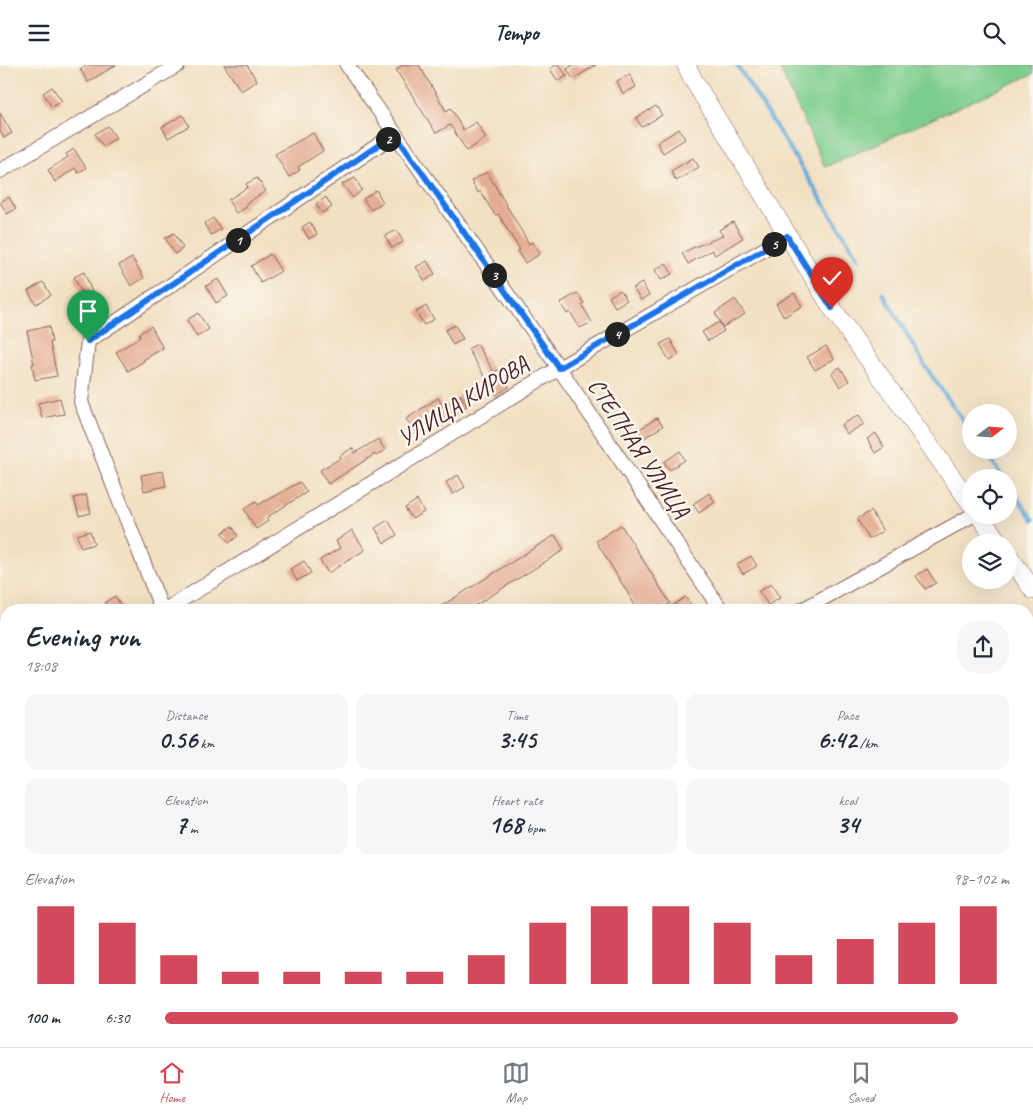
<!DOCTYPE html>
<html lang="en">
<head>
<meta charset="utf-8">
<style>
	body { margin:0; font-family:Caveat,sans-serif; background:#f6f6f7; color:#1f2937; height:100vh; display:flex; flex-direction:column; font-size:19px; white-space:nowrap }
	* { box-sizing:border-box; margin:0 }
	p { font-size:16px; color:#747a83 }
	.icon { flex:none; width:28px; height:28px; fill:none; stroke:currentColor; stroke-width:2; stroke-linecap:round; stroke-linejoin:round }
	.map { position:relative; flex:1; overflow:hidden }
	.details { position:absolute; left:0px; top:539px; width:1034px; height:444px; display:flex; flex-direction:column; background:#fff; border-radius:20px 20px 0 0; box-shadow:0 5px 20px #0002 }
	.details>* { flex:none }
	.needle { width:32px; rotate:73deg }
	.tools { position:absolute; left:962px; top:339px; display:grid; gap:10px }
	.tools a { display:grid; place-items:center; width:55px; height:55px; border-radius:50%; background:#fff; box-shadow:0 5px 20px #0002; font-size:25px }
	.pin { position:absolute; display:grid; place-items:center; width:42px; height:42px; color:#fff; margin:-51px -21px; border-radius:50% 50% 50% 0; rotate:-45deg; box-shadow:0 0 5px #0007 }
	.pin .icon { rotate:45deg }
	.km { position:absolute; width:25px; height:25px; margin:-12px; border-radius:50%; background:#222; color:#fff; font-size:14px; line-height:25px; text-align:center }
	.round { display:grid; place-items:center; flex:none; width:52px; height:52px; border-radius:20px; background:#f6f6f7 }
	.headline { display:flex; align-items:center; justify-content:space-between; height:85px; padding:0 25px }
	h1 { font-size:28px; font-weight:700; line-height:38px }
	.stats { display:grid; grid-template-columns:repeat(3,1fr); gap:8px; height:85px; padding:5px 25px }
	.stats div { display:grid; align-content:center; border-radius:12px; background:#f6f6f7; text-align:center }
	.stats b { font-size:25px; font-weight:700 }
	.stats small { font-size:14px; font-weight:400 }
	.stats p { font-size:14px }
	.chart { height:140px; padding:10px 25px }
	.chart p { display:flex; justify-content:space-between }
	.chart svg { width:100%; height:90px; margin-top:5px; stroke:#d1495b; stroke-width:6 }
	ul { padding:0 25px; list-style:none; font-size:16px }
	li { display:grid; grid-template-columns:80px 60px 1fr; align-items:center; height:38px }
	li i { height:12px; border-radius:6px; background:#d1495b }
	header { display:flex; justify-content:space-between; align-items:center; height:65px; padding:0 25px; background:#fff; font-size:22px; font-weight:700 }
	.tab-bar { display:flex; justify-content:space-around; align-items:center; height:70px; border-top:1px solid #e0e1e3; background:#fff; font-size:14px; color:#747a83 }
	.tab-bar a { display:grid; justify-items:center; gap:2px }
	.tab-bar .selected { color:#d1495b }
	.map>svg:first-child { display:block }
	.green { fill:#7ccd8d; stroke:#63765c }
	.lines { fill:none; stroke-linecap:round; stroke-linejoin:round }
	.stream { stroke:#63abda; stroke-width:4 }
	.building { fill:#e4ad93 }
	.minor-casing { stroke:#856360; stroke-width:16 }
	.major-casing { stroke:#856360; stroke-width:19 }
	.minor { stroke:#fff; stroke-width:14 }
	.major { stroke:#fff; stroke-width:18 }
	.route-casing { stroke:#fff; stroke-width:10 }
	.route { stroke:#1a73e8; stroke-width:6 }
	.labels { text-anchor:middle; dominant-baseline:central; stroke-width:5; stroke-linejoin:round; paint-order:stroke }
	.street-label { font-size:24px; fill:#4a1f2b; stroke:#fbf7ec }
</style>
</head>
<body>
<header><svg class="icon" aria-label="menu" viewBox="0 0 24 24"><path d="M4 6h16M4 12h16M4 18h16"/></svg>Tempo<svg class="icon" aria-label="search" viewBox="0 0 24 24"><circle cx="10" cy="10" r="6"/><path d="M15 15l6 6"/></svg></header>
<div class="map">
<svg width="1033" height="982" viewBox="0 0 1033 982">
	<rect width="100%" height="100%" fill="#fbf7ec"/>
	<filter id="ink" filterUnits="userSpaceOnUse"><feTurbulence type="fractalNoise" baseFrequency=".02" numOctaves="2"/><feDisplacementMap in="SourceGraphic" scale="10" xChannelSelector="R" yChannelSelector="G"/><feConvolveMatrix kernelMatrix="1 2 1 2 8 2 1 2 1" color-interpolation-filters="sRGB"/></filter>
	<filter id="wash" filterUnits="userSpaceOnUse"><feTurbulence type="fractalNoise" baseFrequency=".0096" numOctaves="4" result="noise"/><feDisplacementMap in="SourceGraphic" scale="20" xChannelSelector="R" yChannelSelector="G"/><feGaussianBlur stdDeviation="1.12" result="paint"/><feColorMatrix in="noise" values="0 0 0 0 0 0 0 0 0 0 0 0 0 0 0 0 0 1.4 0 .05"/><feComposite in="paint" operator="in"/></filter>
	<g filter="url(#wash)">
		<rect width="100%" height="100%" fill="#f2e0c2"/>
		<path class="green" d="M778,0H1033V9L825,102Z"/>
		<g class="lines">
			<path class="stream" d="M737,0L859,194
				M883,228L927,304L971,367
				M984,385L1003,412
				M1009,421L1033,455"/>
		</g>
		<g id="blocks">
			<path class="building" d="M87,0H116L88,17L80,4Z
				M224,0H247L257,16L241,26Z
				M403,0H419L446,46L451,43L463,65L476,57L486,73L467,86L450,60L436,68L396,5Z
				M556,0H559L567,11L558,16L550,4Z
				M573,0H596L573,14L567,4Z
				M630,9L636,22L623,29L617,16Z
				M52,22L62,36L52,42L43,28Z
				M656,41L662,50L642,62L636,53Z
				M0,48L12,68L4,73L0,66Z
				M183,50L189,61L168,73L162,62Z
				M108,61L116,73L103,81L95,69Z
				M679,64L685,74L663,88L657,78Z
				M313,68L323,86L298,102L300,105L289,112L275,89Z
				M74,84L86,103L78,108L75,103L55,117L48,105L68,92L66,89Z
				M693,93L699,102L676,116L671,106Z
				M487,107L529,179L532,177L540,189L525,198L517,186L520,185L498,149L495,150L480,126L478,128L471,116Z
				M257,113L266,126L245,139L247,142L236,148L228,135L248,122L246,119Z
				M355,113L362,125L353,133L342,119Z
				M376,125L383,137L371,145L363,134Z
				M9,132L16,144L7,149L0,137Z
				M326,132L332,142L322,148L316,139Z
				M213,153L221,164L211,170L204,159Z
				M310,157L317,169L309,174L302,162Z
				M733,157L743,173L715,190L712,185L688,199L682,188L692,183L723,171L719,165Z
				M397,165L403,177L392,183L385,171Z
				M174,168L183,183L175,189L165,173Z
				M270,189L281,206L261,218L251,201Z
				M132,193L144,213L131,221L119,200Z
				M427,196L435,209L425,216L416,202Z
				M666,198L672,209L661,215L655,205Z
				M84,207L92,227L83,231L74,212Z
				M218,214L228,231L216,238L206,221Z
				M43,217L51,230L36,239L28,226Z
				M642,218L649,230L641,235L633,223Z
				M620,225L627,235L615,242L609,232Z
				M577,228L584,238L582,240L592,257L580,263L570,247L567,249L560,238Z
				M794,228L802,241L784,252L776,239Z
				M735,234L745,249L723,262L715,248Z
				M426,241L434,254L424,260L416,247Z
				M198,248L209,264L197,272L187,255Z
				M719,257L724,266L708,276L702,267Z
				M455,260L463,274L453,280L445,265Z
				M49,261L52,277H50L57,311L35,315L32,299H34L27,266Z
				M151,261L163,283L143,295L144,296L128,306L116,287L140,272L139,269Z
				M670,274L679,290L669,295L660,279Z
				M477,279L494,307L498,305L509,322L496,330L468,284Z
				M826,281L834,294L815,305L807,292Z
				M840,302L849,316L840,322L832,308Z
				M461,330L467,341L449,352L451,356L441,362L435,352L415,366L406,354L438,333L443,342Z
				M60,333L64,349L42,353L38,338Z
				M859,350L864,359L847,369L841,360Z
				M657,353L663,361L644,373L638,365Z
				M876,368L884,382L875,388L867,374Z
				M378,374L385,385L376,391L375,389L328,419L320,405L341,393L340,391L352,383L355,388Z
				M680,386L685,395L670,405L664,397Z
				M163,406L166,421L144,426L141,410Z
				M458,410L465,422L453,429L446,417Z
				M300,417L307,427L266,453L268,456L256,464L244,444L256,436L258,440Z
				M709,428L715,437L699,448L693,439Z
				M86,430L91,448L79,451L74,433Z
				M417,435L424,447L412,454L405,443Z
				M871,446L883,466L869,474L857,454Z
				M388,455L397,470L384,478L375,463Z
				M621,460L670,538L660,545H638L596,476Z
				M232,461L238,471L229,478L222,468Z
				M352,465L365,485L328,508L320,495L340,483L336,476Z
				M90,466L94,479L81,483L77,470Z
				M555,470L564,485L468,545H435Z
				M751,491L757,501L743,509L737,499Z
				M304,496L311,508L297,516L290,504Z
				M927,504L936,518L925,524L916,511Z
				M771,519L780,533L768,540L759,526Z
				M115,531L124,545H110L105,537Z
				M685,532L695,545H667Z"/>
		</g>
	</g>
	<g filter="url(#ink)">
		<use href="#blocks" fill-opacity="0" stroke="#856360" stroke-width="1"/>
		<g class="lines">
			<defs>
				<path id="minor" d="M347,0L559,303L721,545
					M0,106L178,0
					M162,545L81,337L88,276L395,69
					M165,545L559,303L787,171
					M802,545L973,450
					M0,647L6,643
					M1028,932L1033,929
					M248,976L251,982
					M455,976L458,982
					M1005,976L1008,982
					M61,982L71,976
					M935,982L945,976"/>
				<path id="major" d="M686,0L694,16L832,243L971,439
					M979,450L999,478
					M1009,491L1033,525"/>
			</defs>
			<use href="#minor" class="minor-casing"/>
			<use href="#major" class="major-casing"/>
			<use href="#minor" class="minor"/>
			<use href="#major" class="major"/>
		</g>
	</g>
	<g class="lines" filter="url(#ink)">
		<defs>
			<path id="route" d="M88,276L395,69L559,303L787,171L832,243"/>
		</defs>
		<use href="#route" class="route-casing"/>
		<use href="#route" class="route"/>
	</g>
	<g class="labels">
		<g class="street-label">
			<text transform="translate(463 336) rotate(-32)">УЛИЦА КИРОВА</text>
			<text transform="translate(639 383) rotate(56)">СТЕПНАЯ УЛИЦА</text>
		</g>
	</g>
</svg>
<div class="tools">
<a><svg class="needle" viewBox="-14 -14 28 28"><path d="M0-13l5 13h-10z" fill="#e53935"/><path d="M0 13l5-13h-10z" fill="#747a83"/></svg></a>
<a><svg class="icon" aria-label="locate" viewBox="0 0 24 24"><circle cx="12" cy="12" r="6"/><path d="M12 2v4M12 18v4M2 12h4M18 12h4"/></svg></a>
<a><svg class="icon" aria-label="layers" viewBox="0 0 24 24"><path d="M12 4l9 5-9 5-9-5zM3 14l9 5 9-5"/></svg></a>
</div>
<div class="pin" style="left:88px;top:276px;background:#1e9e55"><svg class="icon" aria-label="arrive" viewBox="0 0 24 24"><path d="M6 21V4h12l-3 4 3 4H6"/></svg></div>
<div class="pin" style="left:832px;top:243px;background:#d93025"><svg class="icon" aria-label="check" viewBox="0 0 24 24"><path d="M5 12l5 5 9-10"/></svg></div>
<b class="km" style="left:238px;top:175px">1</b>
<b class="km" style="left:388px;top:74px">2</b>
<b class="km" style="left:494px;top:210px">3</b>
<b class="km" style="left:617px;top:269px">4</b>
<b class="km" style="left:774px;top:179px">5</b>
<section class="details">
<div class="headline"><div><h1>Evening run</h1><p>18:08</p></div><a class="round"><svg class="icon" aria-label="share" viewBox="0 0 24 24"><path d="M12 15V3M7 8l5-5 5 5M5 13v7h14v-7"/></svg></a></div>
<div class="stats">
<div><p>Distance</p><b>0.56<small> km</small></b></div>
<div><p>Time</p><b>3:45</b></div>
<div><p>Pace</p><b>6:42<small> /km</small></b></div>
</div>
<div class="stats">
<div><p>Elevation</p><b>7<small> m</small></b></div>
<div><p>Heart rate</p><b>168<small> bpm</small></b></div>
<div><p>kcal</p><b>34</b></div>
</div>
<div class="chart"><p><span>Elevation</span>98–102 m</p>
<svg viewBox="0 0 160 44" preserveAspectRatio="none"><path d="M5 44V6M15 44V14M25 44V30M35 44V38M45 44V38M55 44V38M65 44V38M75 44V30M85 44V14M95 44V6M105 44V6M115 44V14M125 44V30M135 44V22M145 44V14M155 44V6"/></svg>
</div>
<ul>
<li><b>100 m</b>6:30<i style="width:94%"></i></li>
</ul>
</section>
</div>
<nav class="tab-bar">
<a class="selected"><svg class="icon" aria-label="home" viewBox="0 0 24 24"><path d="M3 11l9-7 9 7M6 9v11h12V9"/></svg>Home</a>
<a><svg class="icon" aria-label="map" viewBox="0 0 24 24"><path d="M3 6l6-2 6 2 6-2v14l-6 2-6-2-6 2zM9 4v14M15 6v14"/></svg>Map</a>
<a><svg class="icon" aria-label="saved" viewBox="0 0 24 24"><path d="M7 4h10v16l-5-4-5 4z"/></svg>Saved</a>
</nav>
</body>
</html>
